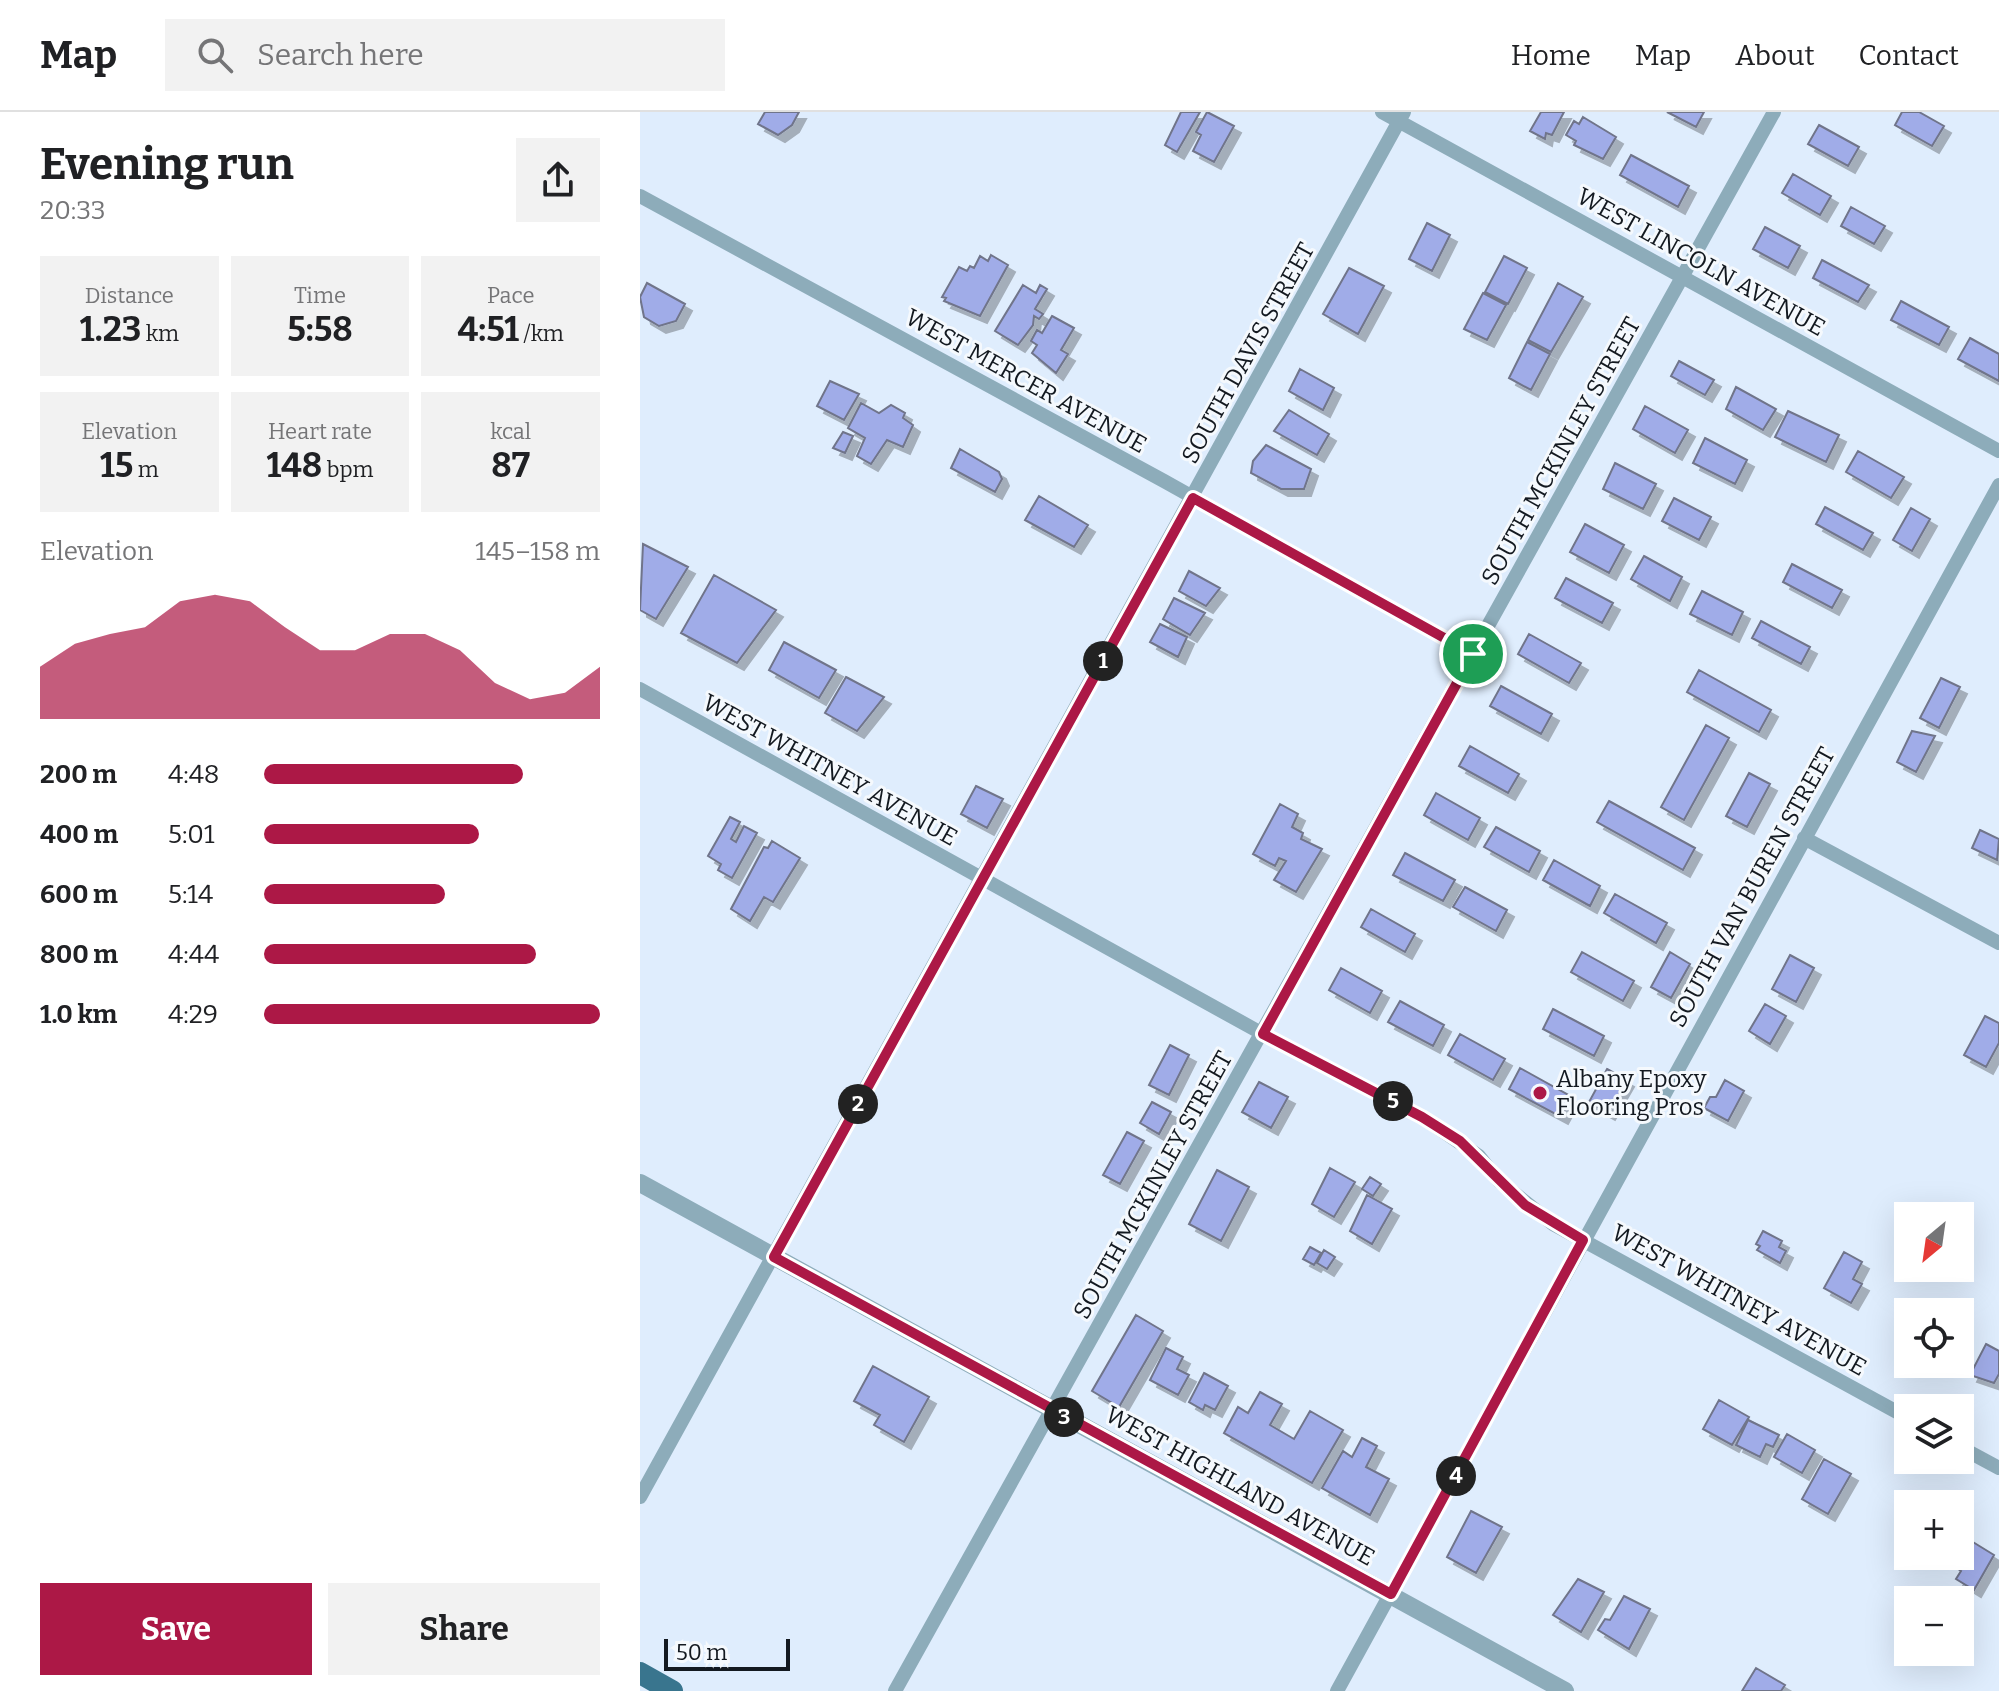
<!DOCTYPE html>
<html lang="en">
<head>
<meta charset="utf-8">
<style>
	body { margin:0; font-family:Bitter,serif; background:#f2f2f2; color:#202124; height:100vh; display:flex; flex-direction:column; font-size:30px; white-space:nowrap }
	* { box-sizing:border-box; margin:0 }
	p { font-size:26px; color:#757577 }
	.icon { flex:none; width:44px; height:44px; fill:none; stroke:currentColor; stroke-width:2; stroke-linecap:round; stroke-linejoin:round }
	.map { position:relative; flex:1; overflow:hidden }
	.drawer { display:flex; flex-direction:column; background:#fff; width:640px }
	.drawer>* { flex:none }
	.needle { width:52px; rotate:209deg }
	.tools { position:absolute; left:1254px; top:1090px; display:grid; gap:16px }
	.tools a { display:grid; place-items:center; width:80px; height:80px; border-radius:0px; background:#fff; box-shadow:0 8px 32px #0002; font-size:40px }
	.scale { position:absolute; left:24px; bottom:20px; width:126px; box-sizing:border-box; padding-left:8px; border:4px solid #131920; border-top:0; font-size:22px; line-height:28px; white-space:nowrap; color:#131920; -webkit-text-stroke:6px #f5f9fd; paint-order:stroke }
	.pin { position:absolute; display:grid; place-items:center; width:68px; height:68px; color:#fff; margin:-34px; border:4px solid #fff; border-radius:50%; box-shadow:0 2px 8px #0007 }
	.km { position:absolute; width:40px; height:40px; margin:-20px; border-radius:50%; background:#222; color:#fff; font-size:22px; line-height:40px; text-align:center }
	.round { display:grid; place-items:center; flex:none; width:84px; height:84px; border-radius:0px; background:#f2f2f2 }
	.summary { display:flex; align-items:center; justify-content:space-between; height:136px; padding:0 40px }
	h1 { font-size:44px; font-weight:700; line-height:60px }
	.metrics { display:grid; grid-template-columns:repeat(3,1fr); gap:12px; height:136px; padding:8px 40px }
	.metrics div { display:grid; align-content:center; border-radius:0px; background:#f2f2f2; text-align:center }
	.metrics b { font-size:34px; font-weight:700 }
	.metrics small { font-size:22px; font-weight:400 }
	.metrics p { font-size:22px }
	.chart { height:224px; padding:16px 40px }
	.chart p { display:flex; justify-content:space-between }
	.chart svg { width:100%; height:144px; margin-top:8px; fill:#ac1846; opacity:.7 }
	.button { display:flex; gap:16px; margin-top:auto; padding:16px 40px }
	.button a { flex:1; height:92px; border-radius:0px; background:#ac1846; color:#fff; font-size:32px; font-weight:700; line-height:92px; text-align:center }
	.button a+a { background:#f2f2f2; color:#202124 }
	ul { padding:0 40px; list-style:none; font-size:26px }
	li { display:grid; grid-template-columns:128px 96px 1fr; align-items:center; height:60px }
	li i { height:20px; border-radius:10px; background:#ac1846 }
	header { display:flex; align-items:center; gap:48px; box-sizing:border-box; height:112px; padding:0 40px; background:#fff; border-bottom:2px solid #e0e0e0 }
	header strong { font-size:38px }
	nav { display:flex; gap:44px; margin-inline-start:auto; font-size:28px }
	.search { width:560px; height:72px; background:#f2f2f2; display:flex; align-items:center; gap:20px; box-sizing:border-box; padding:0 28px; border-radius:0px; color:#757577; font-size:30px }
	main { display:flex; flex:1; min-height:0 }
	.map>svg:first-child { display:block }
	.building { fill:#a0ace8; stroke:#70748a; stroke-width:2; filter:url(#shadow) }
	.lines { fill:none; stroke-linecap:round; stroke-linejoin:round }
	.minor { stroke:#8dacba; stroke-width:14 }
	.tertiary { stroke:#8dacba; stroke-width:18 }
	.primary { stroke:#39758e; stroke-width:22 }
	.route-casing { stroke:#fff; stroke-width:16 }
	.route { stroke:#ac1846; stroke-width:10 }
	.poi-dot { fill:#ac1846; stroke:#f5f9fd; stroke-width:3 }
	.labels { text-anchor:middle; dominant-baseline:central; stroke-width:6; stroke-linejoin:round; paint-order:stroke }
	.street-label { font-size:24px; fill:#131920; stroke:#f5f9fd }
	.poi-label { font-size:24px; fill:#131920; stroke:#f5f9fd; text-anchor:start }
</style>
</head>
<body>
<header>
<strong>Map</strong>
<div class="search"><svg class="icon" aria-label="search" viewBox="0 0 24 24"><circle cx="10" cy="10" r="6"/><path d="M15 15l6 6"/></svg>Search here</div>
<nav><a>Home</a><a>Map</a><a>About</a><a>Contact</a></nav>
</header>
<main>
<section class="drawer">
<div class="summary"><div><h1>Evening run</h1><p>20:33</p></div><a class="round"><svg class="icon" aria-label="share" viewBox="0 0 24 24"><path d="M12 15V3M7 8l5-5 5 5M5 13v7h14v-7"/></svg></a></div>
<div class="metrics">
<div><p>Distance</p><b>1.23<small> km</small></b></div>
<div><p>Time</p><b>5:58</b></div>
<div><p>Pace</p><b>4:51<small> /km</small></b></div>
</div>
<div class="metrics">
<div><p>Elevation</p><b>15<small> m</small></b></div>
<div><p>Heart rate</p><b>148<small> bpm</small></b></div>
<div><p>kcal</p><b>87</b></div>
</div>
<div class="chart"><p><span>Elevation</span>145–158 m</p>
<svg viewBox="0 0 160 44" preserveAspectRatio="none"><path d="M0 44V28L10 21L20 18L30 16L40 8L50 6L60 8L70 16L80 23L90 23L100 18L110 18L120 23L130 33L140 38L150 36L160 28V44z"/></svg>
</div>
<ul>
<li><b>200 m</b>4:48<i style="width:77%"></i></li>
<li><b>400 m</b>5:01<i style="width:64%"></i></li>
<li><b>600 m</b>5:14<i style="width:54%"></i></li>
<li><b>800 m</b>4:44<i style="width:81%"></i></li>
<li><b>1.0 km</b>4:29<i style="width:100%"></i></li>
</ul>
<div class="button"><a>Save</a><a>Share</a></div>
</section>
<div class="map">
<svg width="1359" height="1579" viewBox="0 0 1359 1579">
	<defs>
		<filter id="shadow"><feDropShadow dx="7" dy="7" stdDeviation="0" flood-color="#0004"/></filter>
	</defs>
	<rect width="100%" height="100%" fill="#dfedfd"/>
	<path class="building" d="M125,0H159L152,13L138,23L118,12Z
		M541,0H560L537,40L525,33Z
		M567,0L594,14L574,50L553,39L561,23L556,20Z
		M901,0H924L912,23L906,21L905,27L890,19Z
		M1027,0H1064L1056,15Z
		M1262,0H1279L1304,14L1292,34L1255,13Z
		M943,5L976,25L963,47L934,33L936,29L926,23L934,9L939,12Z
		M1179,13L1219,35L1208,54L1168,32Z
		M991,43L1049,74L1038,95L980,63Z
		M1153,62L1191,84L1180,103L1142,81Z
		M1211,95L1245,114L1234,132L1201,114Z
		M787,111L810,123L792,159L769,147Z
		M1125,115L1160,134L1148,156L1113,137Z
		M351,143L368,153L340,204L304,189L306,186L302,185L319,155L327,159L330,154L334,156L340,144L348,149Z
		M864,144L887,156L868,192L845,180Z
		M1182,148L1229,173L1218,190L1173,166Z
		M709,156L744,174L718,222L683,202Z
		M7,171L45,192L36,209L19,214L4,205L0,185Z
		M918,171L943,185L911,240L888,228Z
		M383,173L396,181L400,173L407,177L395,197L403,202L399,207L394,204L393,213L378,233L355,219Z
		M843,181L866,193L847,228L824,217Z
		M1261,189L1309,215L1299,233L1251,208Z
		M412,204L434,216L421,238L428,242L416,261L392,241L397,233L391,229L397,218L402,221Z
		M1330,226L1359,242V269L1318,247Z
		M887,230L910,242L891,278L869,266Z
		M1039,249L1074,268L1065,283L1031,264Z
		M660,257L694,276L683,298L649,279Z
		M190,269L219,282L204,308L177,294Z
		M1096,275L1136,297L1123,318L1086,297Z
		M221,291L239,301L251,293L265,301L263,306L273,313L263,335L247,328L231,352L217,344L225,326L208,316Z
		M1005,294L1048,318L1035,341L993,317Z
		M649,298L689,322L677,343L634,319Z
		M1148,299L1199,323L1186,350L1135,325Z
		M203,320L213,324L205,341L193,336Z
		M1065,326L1107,348L1095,372L1053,351Z
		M626,333L671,357L664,377H641L611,361L613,349Z
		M320,337L359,360L362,367L355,380L311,356Z
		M1218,339L1264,365L1251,386L1206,360Z
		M975,351L1016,372L1003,397L963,377Z
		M399,384L448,413L434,435L385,408Z
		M1034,386L1071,405L1059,428L1022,409Z
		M1185,395L1233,421L1223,438L1176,412Z
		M1271,396L1290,407L1272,439L1253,428Z
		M945,412L984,433L969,461L930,440Z
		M3,432L48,455L16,507L0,498Z
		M1004,444L1042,465L1030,489L991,467Z
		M1152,452L1202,478L1192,496L1143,470Z
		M549,459L580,476L566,494L539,479Z
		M74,463L136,498L97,551L41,521Z
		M926,466L973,491L962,511L915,486Z
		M1062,479L1103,500L1092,523L1050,502Z
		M534,486L565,501L550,523L523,507Z
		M1121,509L1170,535L1161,552L1112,526Z
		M520,512L547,525L538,545L510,530Z
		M889,522L941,551L929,571L878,542Z
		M144,530L196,558L179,586L129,558Z
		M1059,558L1131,598L1119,620L1047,580Z
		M206,565L244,585L217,619L185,601Z
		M1301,566L1320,575L1299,616L1280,606Z
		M861,574L912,602L901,622L850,594Z
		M1066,613L1089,626L1044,708L1021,695Z
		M1272,619L1295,624L1276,660L1257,650Z
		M830,634L879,662L868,681L819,654Z
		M1109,661L1130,672L1107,715L1086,704Z
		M336,674L363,687L347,716L321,702Z
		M796,681L840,706L828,728L784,703Z
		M969,689L1055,736L1043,758L957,710Z
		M640,692L658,702L652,715L663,721L661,727L682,737L656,780L634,768L646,749L639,746L635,754L613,742Z
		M90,705L100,710L91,727L96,730L104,714L117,721L92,766L78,758L81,752L68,744Z
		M856,715L900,739L889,760L844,735Z
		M1340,718L1359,727L1357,748L1332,736Z
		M132,729L160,746L133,790L124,785L110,809L91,797L124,735L128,736Z
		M765,741L815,768L803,789L753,763Z
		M914,748L960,774L950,794L903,768Z
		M825,775L867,798L856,819L813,795Z
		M975,782L1027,811L1016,831L964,801Z
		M731,797L775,822L765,840L721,815Z
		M942,840L994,869L983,889L931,860Z
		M1030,840L1050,852L1031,886L1011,875Z
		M1150,843L1174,856L1156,890L1132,877Z
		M701,856L742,879L730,901L689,878Z
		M760,889L804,913L793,934L748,910Z
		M1125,892L1146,904L1130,932L1109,919Z
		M913,897L964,924L954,944L903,917Z
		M1345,904L1359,911V931L1346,955L1324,943Z
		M820,922L865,947L853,968L808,943Z
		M530,933L549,943L529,983L509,973Z
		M880,956L932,985L921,1005L869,977Z
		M967,957L987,968L968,1001L949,990Z
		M1085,968L1104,979L1088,1009L1064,996L1070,985H1076Z
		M619,970L648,985L631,1016L602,1000Z
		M512,990L531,1000L519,1022L500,1011Z
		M487,1020L504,1029L480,1072L463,1063Z
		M690,1056L715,1070L694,1105L672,1092Z
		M577,1058L609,1075L581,1129L549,1112Z
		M730,1065L741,1072L733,1084L722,1077Z
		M727,1083L752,1097L732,1132L710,1119Z
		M1123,1119L1142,1129L1139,1135L1146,1139L1140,1151L1117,1138L1120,1134L1116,1132Z
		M670,1135L681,1141L674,1153L663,1147Z
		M684,1138L695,1145L687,1157L677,1151Z
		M1204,1140L1222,1150L1213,1167L1222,1172L1211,1191L1184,1176Z
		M496,1203L523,1219L479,1295L452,1279Z
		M1346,1232L1359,1239V1262L1354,1271L1330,1263Z
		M526,1236L543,1245L537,1257L549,1263L538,1283L510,1268Z
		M233,1254L289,1285L264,1330L234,1313L240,1303L214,1289Z
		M564,1261L588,1274L575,1298L565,1293L563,1298L549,1290Z
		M620,1280L642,1292L630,1313L654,1327L670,1299L703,1318L672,1371L584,1321L598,1295L608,1301Z
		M1079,1288L1109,1305L1092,1333L1063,1317Z
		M1108,1308L1139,1323L1133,1335L1126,1332L1120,1345L1096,1333Z
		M1147,1322L1175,1338L1162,1361L1134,1345Z
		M722,1326L737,1334L726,1355L749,1367L730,1403L682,1376L703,1339L712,1345Z
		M1184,1347L1211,1362L1188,1402L1162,1387Z
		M831,1399L862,1415L836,1461L807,1445Z
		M1328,1427L1354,1443L1334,1478L1316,1467L1321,1459L1314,1454Z
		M938,1467L964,1480L941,1520L913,1503Z
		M984,1484L1010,1497L989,1537L958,1518L965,1507L970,1508Z
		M1116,1556L1145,1573L1141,1579H1102Z"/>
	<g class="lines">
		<path class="minor" d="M742,0L1359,339
			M0,84L524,369L833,542
			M0,577L623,922L782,1005L839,1044L859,1069L913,1112L1268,1306
			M1164,726L1359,831
			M1320,1335L1359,1356
			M0,1385L764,0
			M255,1579L1134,0
			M697,1579L1359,373"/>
		<path class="tertiary" d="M0,1071L925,1579"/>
		<path class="primary" d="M0,1561L32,1579"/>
	</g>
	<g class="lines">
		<defs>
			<path id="route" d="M553,386L833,542L623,922L782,1005L820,1029L885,1093L943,1128L751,1482L134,1145Z"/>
		</defs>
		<use href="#route" class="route-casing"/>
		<use href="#route" class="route"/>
	</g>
	<circle class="poi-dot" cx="900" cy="981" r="8"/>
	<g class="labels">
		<g class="street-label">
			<text transform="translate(1061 150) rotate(29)">WEST LINCOLN AVENUE</text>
			<text transform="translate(608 241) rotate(-61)">SOUTH DAVIS STREET</text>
			<text transform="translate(386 269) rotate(29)">WEST MERCER AVENUE</text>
			<text transform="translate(921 339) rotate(-61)">SOUTH MCKINLEY STREET</text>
			<text transform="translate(190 658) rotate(29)">WEST WHITNEY AVENUE</text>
			<text transform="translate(1112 775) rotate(-61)">SOUTH VAN BUREN STREET</text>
			<text transform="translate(513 1073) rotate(-61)">SOUTH MCKINLEY STREET</text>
			<text transform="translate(1099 1188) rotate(29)">WEST WHITNEY AVENUE</text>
			<text transform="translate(600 1374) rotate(29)">WEST HIGHLAND AVENUE</text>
		</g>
		<g class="poi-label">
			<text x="916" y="967">Albany Epoxy<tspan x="916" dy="28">Flooring Pros</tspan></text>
		</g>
	</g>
</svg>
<div class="tools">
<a><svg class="needle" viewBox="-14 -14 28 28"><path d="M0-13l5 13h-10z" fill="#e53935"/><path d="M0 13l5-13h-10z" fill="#757577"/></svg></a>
<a><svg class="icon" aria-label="locate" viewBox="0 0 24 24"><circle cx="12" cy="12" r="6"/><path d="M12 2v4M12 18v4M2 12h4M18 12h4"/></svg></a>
<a><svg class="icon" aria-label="layers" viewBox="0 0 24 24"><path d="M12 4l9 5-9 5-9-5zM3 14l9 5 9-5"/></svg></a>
<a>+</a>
<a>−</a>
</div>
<div class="scale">50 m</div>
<div class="pin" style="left:833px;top:542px;background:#1e9e55"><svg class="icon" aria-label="arrive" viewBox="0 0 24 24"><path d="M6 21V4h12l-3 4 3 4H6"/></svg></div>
<b class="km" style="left:463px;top:549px">1</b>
<b class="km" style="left:218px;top:992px">2</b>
<b class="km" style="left:424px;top:1305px">3</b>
<b class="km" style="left:816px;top:1364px">4</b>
<b class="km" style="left:753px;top:989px">5</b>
</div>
</main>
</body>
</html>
